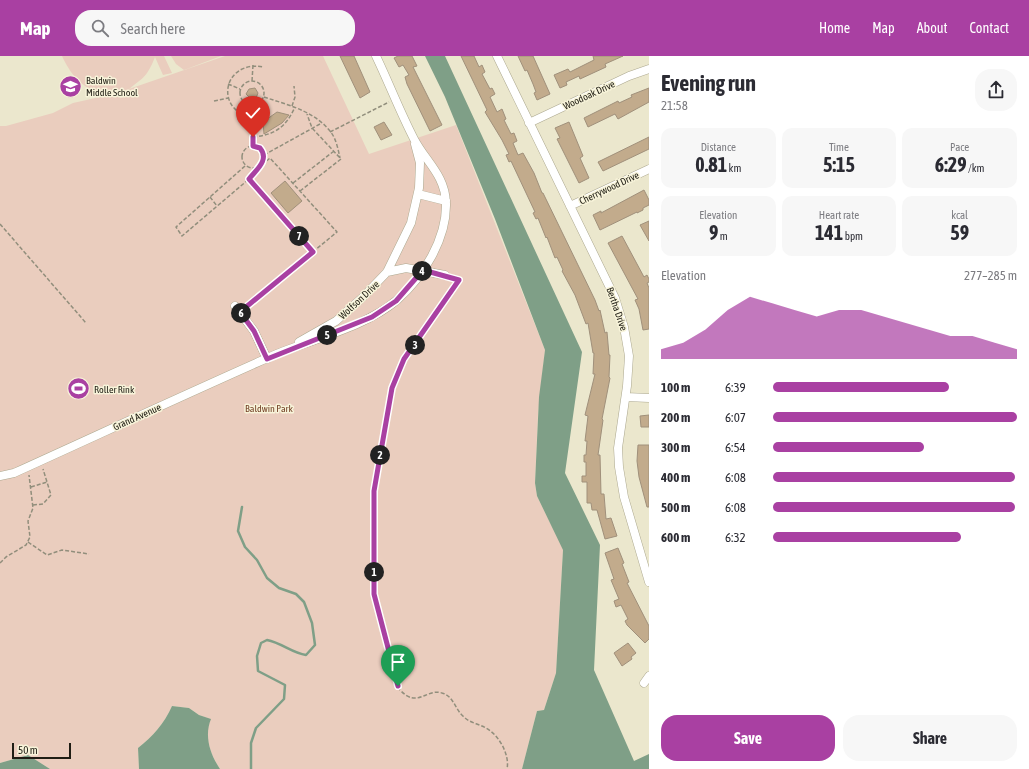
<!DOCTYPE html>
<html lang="en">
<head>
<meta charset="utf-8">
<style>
	body { margin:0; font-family:"Asap Condensed",sans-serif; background:#f7f7f7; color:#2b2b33; height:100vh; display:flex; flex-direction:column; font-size:15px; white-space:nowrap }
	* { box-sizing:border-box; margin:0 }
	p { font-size:13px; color:#7c7c81 }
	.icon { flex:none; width:22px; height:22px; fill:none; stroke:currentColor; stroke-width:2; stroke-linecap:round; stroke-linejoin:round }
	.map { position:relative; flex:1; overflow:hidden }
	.details { display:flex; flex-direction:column; background:#fff; width:380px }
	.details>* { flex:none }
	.scale { position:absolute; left:12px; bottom:10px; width:59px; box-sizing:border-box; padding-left:4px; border:2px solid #1f1d14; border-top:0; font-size:11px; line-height:14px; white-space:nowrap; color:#1f1d14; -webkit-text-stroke:3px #f8f4da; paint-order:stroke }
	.pin { position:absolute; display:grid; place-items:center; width:34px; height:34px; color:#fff; margin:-41px -17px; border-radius:50% 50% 50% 0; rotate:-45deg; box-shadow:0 0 4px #0007 }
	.pin .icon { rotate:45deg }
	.km { position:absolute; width:20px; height:20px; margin:-10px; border-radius:50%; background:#222; color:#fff; font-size:11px; line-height:20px; text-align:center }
	.round { display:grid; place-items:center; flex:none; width:42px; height:42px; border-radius:16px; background:#f7f7f7 }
	.head { display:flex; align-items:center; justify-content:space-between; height:68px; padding:0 12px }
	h1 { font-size:22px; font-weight:700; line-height:30px }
	.stats { display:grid; grid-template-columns:repeat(3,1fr); gap:6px; height:68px; padding:4px 12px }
	.stats div { display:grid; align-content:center; border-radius:10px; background:#f7f7f7; text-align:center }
	.stats b { font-size:20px; font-weight:700 }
	.stats small { font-size:11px; font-weight:400 }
	.stats p { font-size:11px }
	.chart { height:112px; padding:8px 12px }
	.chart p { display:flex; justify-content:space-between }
	.chart svg { width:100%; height:72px; margin-top:4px; fill:#a940a2; opacity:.7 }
	.action { display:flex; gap:8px; margin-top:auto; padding:8px 12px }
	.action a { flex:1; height:46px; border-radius:16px; background:#a940a2; color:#fff; font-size:16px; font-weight:700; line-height:46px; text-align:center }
	.action a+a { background:#f7f7f7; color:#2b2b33 }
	ul { padding:0 12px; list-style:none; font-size:13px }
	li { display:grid; grid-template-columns:64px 48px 1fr; align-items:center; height:30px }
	li i { height:10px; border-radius:5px; background:#a940a2 }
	header { display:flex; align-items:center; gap:24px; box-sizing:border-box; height:56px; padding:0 20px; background:#a940a2; color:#fff }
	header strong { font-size:19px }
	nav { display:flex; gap:22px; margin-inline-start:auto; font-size:14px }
	.search { width:280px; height:36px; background:#f7f7f7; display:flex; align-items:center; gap:10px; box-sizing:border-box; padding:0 14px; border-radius:16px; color:#7c7c81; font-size:15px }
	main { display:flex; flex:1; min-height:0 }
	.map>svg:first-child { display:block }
	.green { fill:#eacdbe }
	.water { fill:#7f9f87 }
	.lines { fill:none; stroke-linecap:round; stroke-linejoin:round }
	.stream { stroke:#7f9f87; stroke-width:2.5 }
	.building { fill:#c2ab8c; stroke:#a0907b }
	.street-casing { stroke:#aca88f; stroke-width:9 }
	.path { stroke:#918e7c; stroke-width:1.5; stroke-dasharray:4 2; stroke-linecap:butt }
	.street { stroke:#fff; stroke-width:8 }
	.route-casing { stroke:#fff; stroke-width:8 }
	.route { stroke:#a940a2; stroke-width:5 }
	.labels { text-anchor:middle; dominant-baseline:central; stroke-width:3; stroke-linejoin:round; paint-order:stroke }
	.poi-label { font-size:10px; fill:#1f1d14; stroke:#f8f4da; text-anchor:start }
	.street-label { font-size:10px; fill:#1f1d14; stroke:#f8f4da }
	.park-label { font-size:10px; fill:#734126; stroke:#f8f4da }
</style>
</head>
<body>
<header>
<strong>Map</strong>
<div class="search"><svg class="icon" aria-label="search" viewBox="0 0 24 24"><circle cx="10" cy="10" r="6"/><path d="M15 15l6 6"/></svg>Search here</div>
<nav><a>Home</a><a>Map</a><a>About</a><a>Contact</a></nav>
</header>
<main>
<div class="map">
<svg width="649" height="713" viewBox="0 0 649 713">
	<rect width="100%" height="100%" fill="#ebe7cd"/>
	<path class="green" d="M62,0H164L172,17L163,19L155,1C147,21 144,21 129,33L225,0H323L369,98L456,69L545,294L538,358L535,427L537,440L563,493L556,617L544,654L537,655L522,713H220C210,698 204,680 210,663L199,659L189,652L172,650C164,668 153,680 138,692L139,713H50L28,699L0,707V70H6L53,57L73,47L118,37C112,36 105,38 99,36C80,31 70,17 62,0Z
		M171,0H221L184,14L176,8Z"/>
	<path class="water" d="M425,0H445L582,296L565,417L600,489L594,614L634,705L649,698V713H522L537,655L544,654L556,617L563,494L537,440L535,427L539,341L545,294L495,163L445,41Z
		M172,650L189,652L199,659L211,663C204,680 210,698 220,713H139L138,692C153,680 164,668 172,650Z
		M28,699L50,713H0V707Z"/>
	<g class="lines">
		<path class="stream" d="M242,451L238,475L245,491L257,504L267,522L279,532L296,538L304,546L312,567L315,589L306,599C292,597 282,587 267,584L261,587L257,600L258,615L285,629L284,643L256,672L251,687V713"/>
	</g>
	<path class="building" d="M340,0H354L370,36L360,42Z
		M398,0H412L417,10L413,11L442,69L430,75L407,28L405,21L409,19L403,9L399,11L394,2Z
		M461,0H474L479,11L482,9L485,16L482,18L490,33L492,32L495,38L490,41L497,56L502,53L506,63L504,64L511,78L514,77L517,85L513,87L518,99L523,97L534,117L542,137H543L595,244L599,255L600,254L605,277L607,276L609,299H610L609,321L610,322L602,363L603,364L598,399H600L601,438H604L606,463L611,462L617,480L605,483L597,454H592L591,447H587V426H582V420H586V406H584V399H586L587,385H585L588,360L585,359L595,318H593L594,297H593L588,267L586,268L575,239L562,215L563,214L557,201L555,202L547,181L546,182L538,162L536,163L533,157L535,156L511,105L509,106L506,99L509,98L502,84L485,56L487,54Z
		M518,0H533L550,38L537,44L534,37L536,36L533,28L527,14L525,15Z
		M593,0H623L605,8L606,11L580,23L579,20L566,26L567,29L560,32L554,19L568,13L570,16L594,4Z
		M255,32L258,37L256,42H250L246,38L249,33Z
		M649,32V46L618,63L615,58L588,71L584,62L618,45L619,47L632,41L631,39Z
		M277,56L289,59L282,67L264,78L263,66Z
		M384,66L392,79L381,84L374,71Z
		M569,66L583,100L580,102L589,122L579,127L557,83L560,82L555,72Z
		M649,81V93L603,115L598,106Z
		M285,125L302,145L288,157L271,137Z
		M644,134L649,144V149L643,152V154L637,157V156L600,174L593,159L601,155V157Z
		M649,165V185L640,169Z
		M622,180L644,221L647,219L649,223V226L647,227L649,232V273L643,274L639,253L635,244L638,243L608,187Z
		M649,359V371H641L640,360Z
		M638,389H649V451H647L639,421L637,405Z
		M618,492L624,507L622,508L629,526L627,527L649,570V583L645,587L627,569L625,565L628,563L621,549L616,551L614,545L619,543L611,524L614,523L605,497Z
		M628,587L636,597L631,601L632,603L622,610L614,597Z"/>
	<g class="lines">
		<defs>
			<path id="street" d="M497,0L615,242L624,271L629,300L627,330L618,392L619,411L624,441L649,526
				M529,67L629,20L649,13
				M418,138L446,145
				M570,150L649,113
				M387,216L406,212L445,219
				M235,250L254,275L267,303
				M299,286L336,265L363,241L387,216L411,167L419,132L420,107L415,88
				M626,341L649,342
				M0,420L14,417C100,378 186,338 272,300C311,283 364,272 397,244C423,221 447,183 446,147C445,119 426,106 414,83C400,56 389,27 376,0
				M644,627L649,620"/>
		</defs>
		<use href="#street" class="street-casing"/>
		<path class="path" d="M240 37a12 12 0 1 1 24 0a12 12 0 1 1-24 0Z
			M252,25L253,9
			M228,28L240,33
			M264,41C288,49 314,55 330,75C336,82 338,93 340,102
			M214,45L228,42
			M252,50L253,90
			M292,50L295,41L294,30
			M253,61C214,56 222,3 264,11
			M330,76L389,46
			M253,81C275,79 286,71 295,51
			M242 101a11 11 0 1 1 22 0a11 11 0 1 1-22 0Z
			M264,99L320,68
			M245,110L176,171L182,180L249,123L258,112L270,102L337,176L246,251
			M249,123L313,196
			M293,127L334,95
			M300,135L341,103L312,72L307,58
			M210,141L217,150
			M0,168L86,267
			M452,222L459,224L404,303L398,317L392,332L375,431L374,538L400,634C418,653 426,632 442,637C454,640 455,654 464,661C470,667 479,668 486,672C499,679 510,699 507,713
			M31,431L47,426
			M33,449L43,448L51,439L43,413
			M28,486L47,499L62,494L89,498
			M0,507L6,501L26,489L30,481L28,465L33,452L29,419"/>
		<use href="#street" class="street"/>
	</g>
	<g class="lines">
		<defs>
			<path id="route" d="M253,81V90L260,92C270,104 256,114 249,123L313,196L240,256L254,275L267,303L372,261L396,245L423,214L459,224L404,303L392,332L374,435V538L398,630"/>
		</defs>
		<use href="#route" class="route-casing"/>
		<use href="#route" class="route"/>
	</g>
	<defs>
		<symbol id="school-disc" viewBox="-11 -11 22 22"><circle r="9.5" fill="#a940a2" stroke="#f8f4da"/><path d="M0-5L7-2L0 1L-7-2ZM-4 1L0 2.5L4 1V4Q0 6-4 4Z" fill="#fff"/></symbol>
		<symbol id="stadium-disc" viewBox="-11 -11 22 22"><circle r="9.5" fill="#a940a2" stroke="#f8f4da"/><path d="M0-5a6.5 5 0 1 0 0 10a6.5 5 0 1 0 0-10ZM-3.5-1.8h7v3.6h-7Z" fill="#fff"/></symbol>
	</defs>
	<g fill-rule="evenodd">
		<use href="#school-disc" x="58" y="18" width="25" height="25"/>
		<use href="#stadium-disc" x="66" y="320" width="25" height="25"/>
	</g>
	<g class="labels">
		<g class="poi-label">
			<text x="86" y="24">Baldwin<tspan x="86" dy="12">Middle School</tspan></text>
			<text x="94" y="333">Roller Rink</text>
		</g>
		<g class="street-label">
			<text transform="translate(589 39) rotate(-25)">Woodoak Drive</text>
			<text transform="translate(609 132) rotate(-25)">Cherrywood Drive</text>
			<text transform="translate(359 244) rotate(-43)">Wolfson Drive</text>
			<text transform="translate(617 253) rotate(71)">Bertha Drive</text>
			<text transform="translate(137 361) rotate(-24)">Grand Avenue</text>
		</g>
		<g class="park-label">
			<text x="269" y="352">Baldwin Park</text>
		</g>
	</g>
</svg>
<div class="scale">50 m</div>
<div class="pin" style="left:398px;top:630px;background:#1e9e55"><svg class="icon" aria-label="arrive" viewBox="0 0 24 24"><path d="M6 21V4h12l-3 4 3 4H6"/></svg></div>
<div class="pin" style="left:253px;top:81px;background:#d93025"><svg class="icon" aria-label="check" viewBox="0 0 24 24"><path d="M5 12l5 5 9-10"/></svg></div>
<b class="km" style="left:374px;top:516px">1</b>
<b class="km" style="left:380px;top:399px">2</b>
<b class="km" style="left:415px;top:289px">3</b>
<b class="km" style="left:422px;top:215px">4</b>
<b class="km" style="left:327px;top:279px">5</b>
<b class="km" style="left:241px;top:257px">6</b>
<b class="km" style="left:299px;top:180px">7</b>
</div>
<section class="details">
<div class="head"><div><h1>Evening run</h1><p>21:58</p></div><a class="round"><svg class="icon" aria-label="share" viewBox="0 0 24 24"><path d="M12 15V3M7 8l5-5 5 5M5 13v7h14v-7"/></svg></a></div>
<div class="stats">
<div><p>Distance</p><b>0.81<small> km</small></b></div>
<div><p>Time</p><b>5:15</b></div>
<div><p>Pace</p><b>6:29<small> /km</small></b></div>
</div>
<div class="stats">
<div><p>Elevation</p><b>9<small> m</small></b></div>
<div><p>Heart rate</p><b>141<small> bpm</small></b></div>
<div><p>kcal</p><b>59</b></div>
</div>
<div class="chart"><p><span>Elevation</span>277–285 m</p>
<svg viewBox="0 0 160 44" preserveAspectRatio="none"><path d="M0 44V38L10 34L20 26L30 14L40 6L50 10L60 14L70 18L80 14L90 14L100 18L110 22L120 26L130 30L140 30L150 34L160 38V44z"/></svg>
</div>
<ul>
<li><b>100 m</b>6:39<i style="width:72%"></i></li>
<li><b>200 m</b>6:07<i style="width:100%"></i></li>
<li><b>300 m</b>6:54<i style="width:62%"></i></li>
<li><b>400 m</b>6:08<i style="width:99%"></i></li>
<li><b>500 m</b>6:08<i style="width:99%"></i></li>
<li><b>600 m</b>6:32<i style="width:77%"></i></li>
</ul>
<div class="action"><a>Save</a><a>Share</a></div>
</section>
</main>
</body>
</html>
